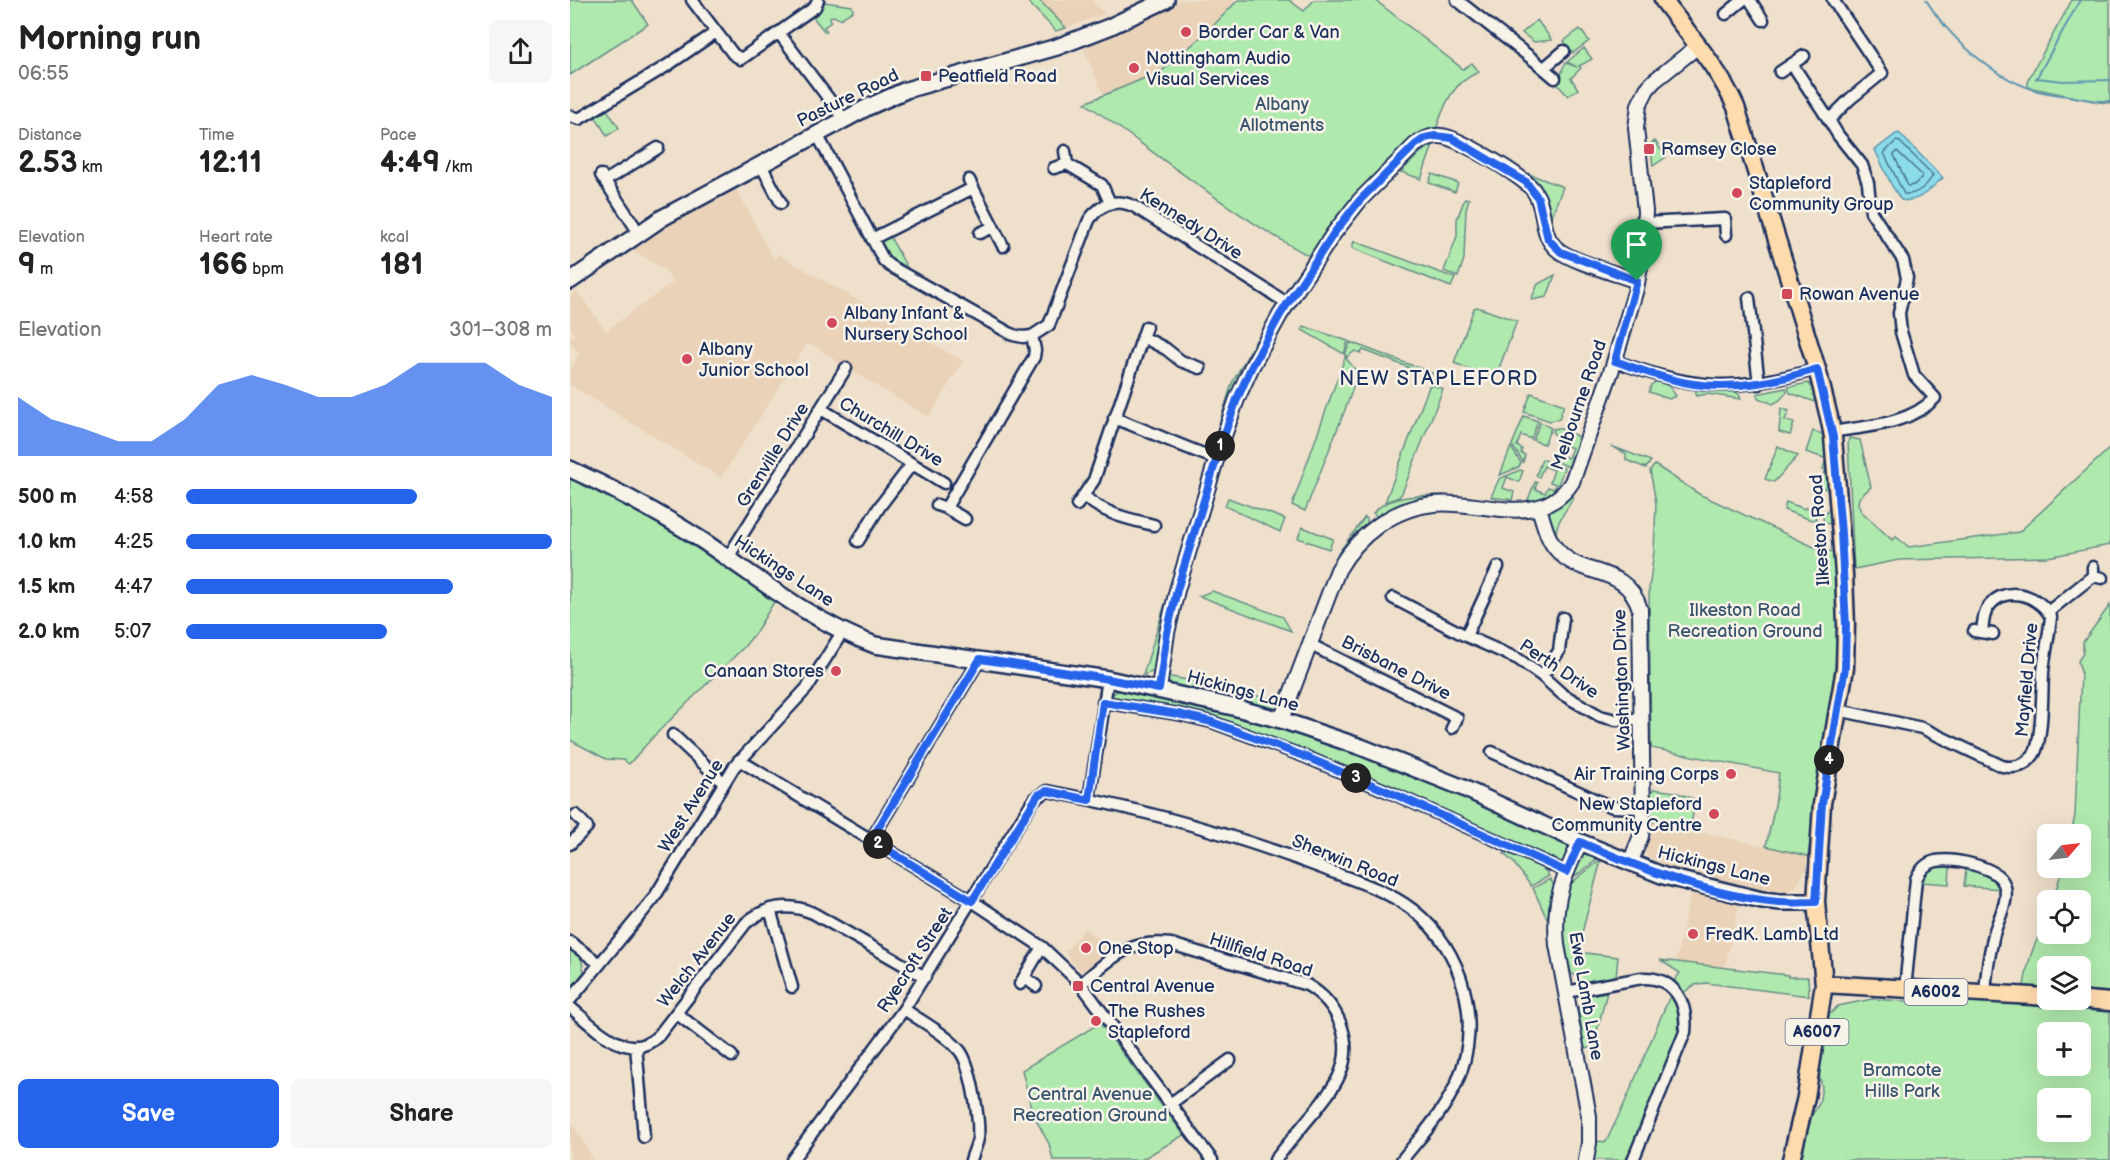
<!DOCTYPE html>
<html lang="en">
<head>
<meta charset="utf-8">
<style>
	body { margin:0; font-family:"Balsamiq Sans",sans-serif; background:#f6f6f6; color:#222; height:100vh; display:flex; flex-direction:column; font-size:22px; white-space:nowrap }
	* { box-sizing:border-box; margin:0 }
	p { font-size:20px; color:#767676 }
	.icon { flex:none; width:33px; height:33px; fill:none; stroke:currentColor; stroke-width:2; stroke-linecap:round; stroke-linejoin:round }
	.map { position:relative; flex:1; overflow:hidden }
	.drawer { display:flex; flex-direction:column; background:#fff; width:570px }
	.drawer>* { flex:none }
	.needle { width:39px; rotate:62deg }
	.buttons { position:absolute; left:1467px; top:824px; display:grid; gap:12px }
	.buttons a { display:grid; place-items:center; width:54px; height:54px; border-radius:9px; background:#fff; box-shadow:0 6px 24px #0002; font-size:30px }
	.pin { position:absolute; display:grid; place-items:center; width:51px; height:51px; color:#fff; margin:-62px -26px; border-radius:50% 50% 50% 0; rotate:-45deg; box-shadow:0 0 6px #0007 }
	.pin .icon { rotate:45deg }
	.km { position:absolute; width:30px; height:30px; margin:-15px; border-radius:50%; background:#222; color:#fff; font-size:16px; line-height:30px; text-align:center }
	.round { display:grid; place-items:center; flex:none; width:63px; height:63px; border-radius:9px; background:#f6f6f6 }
	.summary { display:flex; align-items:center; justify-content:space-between; height:102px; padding:0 18px }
	h1 { font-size:33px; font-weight:600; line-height:45px }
	.metrics { display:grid; grid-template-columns:repeat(3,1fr); gap:9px; height:102px; padding:6px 18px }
	.metrics div { display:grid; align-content:center }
	.metrics b { font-size:30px; font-weight:600 }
	.metrics small { font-size:16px; font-weight:400 }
	.metrics p { font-size:16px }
	.chart { height:168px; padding:12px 18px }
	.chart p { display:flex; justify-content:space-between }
	.chart svg { width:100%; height:108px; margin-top:6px; fill:#2563eb; opacity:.7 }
	.cta { display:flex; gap:12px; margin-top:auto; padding:12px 18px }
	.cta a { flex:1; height:69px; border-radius:9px; background:#2563eb; color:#fff; font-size:24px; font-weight:600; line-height:69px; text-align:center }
	.cta a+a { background:#f6f6f6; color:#222 }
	ul { padding:0 18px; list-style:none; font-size:20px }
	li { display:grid; grid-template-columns:96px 72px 1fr; align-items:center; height:45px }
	li i { height:15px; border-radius:8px; background:#2563eb }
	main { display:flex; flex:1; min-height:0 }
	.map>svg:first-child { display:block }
	.built { fill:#e9d2b8 }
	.green { fill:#b0e9ad; stroke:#668c86; stroke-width:1.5; fill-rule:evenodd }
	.water { fill:#8bdbe8; stroke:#5e96b1; stroke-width:1.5 }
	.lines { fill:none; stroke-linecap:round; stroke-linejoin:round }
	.shore { stroke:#487495; stroke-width:1.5 }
	.stream { stroke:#5e96b1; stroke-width:2 }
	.minor-casing { stroke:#1b2f5e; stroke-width:15 }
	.tertiary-casing { stroke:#1b2f5e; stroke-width:18 }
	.secondary-casing { stroke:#1b2f5e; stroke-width:20 }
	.primary-casing { stroke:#1b2f5e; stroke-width:21 }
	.minor { stroke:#f7f3e8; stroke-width:10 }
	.tertiary { stroke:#f7f3e8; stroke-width:14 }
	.secondary { stroke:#f7f3e8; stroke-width:15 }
	.primary { stroke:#fedbac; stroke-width:16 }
	.route-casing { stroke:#fff; stroke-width:12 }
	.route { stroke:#2563eb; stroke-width:8 }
	.poi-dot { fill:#d1495b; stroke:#f7f3e8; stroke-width:2 }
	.labels { text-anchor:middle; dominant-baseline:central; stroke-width:5; stroke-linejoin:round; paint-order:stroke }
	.shield { fill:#f7f3e8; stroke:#5d6a87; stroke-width:1.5 }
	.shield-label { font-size:16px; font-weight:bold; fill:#1b2f5e }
	.poi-label { font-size:18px; fill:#1b2f5e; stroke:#f7f3e8; text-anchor:start }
	.street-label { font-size:18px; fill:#1b2f5e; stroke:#f7f3e8 }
	.park-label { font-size:18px; fill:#39546e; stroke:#f7f3e8 }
	.neighbourhood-label { font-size:20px; letter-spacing:1.5px; fill:#1b2f5e; stroke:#f7f3e8 }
</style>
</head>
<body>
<main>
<section class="drawer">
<div class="summary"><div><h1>Morning run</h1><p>06:55</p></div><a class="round"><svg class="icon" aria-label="share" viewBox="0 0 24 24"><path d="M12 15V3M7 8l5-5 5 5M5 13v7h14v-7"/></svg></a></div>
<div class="metrics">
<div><p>Distance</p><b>2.53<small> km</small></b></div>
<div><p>Time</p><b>12:11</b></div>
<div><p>Pace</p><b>4:49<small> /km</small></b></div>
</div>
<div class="metrics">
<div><p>Elevation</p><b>9<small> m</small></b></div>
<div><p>Heart rate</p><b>166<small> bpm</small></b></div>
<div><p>kcal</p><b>181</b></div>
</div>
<div class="chart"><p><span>Elevation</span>301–308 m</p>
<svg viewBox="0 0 160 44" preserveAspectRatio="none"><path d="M0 44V20L10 29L20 33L30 38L40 38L50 29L60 15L70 11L80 15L90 20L100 20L110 15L120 6L130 6L140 6L150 15L160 20V44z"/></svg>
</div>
<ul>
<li><b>500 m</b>4:58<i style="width:63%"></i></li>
<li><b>1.0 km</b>4:25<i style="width:100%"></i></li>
<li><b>1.5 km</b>4:47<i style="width:73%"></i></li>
<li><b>2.0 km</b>5:07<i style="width:55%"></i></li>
</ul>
<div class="cta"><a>Save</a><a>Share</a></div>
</section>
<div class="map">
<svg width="1540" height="1160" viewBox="0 0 1540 1160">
	<rect width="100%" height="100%" fill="#efe0cc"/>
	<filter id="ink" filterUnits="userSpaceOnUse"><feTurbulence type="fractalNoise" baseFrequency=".0167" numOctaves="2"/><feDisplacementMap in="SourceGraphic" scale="12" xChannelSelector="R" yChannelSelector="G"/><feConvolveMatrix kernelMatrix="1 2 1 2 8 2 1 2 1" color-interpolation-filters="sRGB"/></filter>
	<g filter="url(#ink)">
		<path class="built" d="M469,0H522L535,14L496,28Z
			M611,0H668L639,30L592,71L533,95L512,45L568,24Z
			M167,190L204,260L208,254L393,361L359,417L276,368L243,345H236L151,478L0,385V371L9,354L0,342V338L5,334L0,326V297L7,291L36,331L103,282L96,271L61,249L75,239L119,214Z
			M1081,821L1238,856L1236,870L1226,886L1215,893H1208L1172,888L1092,866L1073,852Z
			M1121,892L1169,904L1155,967L1106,962Z
			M515,928L541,950L516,973L511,972L495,952Z
			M0,1120L24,1160H0Z"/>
		<path class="green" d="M0,0H62L78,24L0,75Z
			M456,0H469L496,28L486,31Z
			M668,0H719L734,11L744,0H805L893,69L902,63L909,72C881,83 874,106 865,132L741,257C661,214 590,156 515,103L592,71L639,30Z
			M1502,0H1540V103L1528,102L1458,87V80Z
			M254,2L282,6L283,11L270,19L263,16L260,17L261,22L254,27L257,31L255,32L243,17L250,11Z
			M967,20L982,40L964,42L952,33Z
			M1010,29L1019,41L1003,53L994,41Z
			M1014,48L1022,59L1009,66L1011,68L1001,78L1008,89L998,96L987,84C993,78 990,69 996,63L1007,67L997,62Z
			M36,110L38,111L49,128L37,136L25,116Z
			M1085,141L1096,157L1083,166L1080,144Z
			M863,145L851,179L831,172L851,152Z
			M954,172L993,187L979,222L954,173Z
			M862,174L888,183L885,192L859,183Z
			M895,198L899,199L896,209L894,259L888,277L874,271L887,236V219Z
			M319,235L339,271L319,260L310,244L315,237Z
			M784,241L885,278L881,287L782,248Z
			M985,275L977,297L961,300L968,284Z
			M907,307L947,321L926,376L924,378L884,363L904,308Z
			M733,326L778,341L774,354L732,330Z
			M686,340L690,343L647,444L643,443L662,383Z
			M780,342L862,373L861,376L793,350L791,353L785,351L777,357L775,355Z
			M775,357L788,373L778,402L735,511L722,505Z
			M1087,381L1099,386L1106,396L1099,399L1079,392L1081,385Z
			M1238,383L1242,387L1247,401L1245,402L1220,393L1218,387Z
			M860,384L873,389L832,493L829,497L815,502Z
			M1216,388L1217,392L1210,400L1203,404L1188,398L1187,394Z
			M1128,389L1162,390L1169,394L1171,399L1137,394L1126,396V391Z
			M961,393L994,405L989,419L980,421L954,412Z
			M1211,408L1219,411L1215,420L1224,423L1220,435L1209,432Z
			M954,416L968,421L961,439L951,435L947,446L952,449L951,453L955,455L953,462L942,445Z
			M970,422L981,428L974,444L963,440Z
			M988,428L1007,436V438L1012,440L1002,468L984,461L986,454L998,458L1002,448L990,443L991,440L982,432L983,429Z
			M1243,431L1255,435L1257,459L1236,452Z
			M1279,438L1290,440L1301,487L1289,498L1288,504L1291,511L1322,540L1326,537L1339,547L1449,532L1540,448V545L1478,557L1329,560L1284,569L1278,442Z
			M1041,446L1081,461L1076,468L1056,460V454Z
			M1208,446L1228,456L1204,482L1195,479Z
			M941,447L951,463L949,467L930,475Z
			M972,459L994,468L988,485L980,482L984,470L974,466L969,477L966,476Z
			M1255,462L1258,463L1262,524L1254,523L1253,518L1259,508L1257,489L1244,485L1250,476H1253L1256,470L1253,469Z
			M1085,465L1129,494L1244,547L1262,552L1266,555C1267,576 1270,598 1269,619C1265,699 1248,777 1238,856L1196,846L1205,805L1209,773L1081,748L1079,590L1084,551L1086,503L1080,470Z
			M950,470L953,471L949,482L937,477L933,488L944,492L942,500L921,497L929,479Z
			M0,476L25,488L28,493L37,497L38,496C95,522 145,558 197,593L195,596L204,602L186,632L174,647L84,736L59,764L53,760L36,759L0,740Z
			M965,482L967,483L965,489L975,493L978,487L984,489L985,486L988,487L977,497L957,502Z
			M1000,494L1004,497C999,506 990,517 987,527C981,546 1009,557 1022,562V563C990,555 989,545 977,517L979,512Z
			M874,495L871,498L831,505L808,517L803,513C818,495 852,495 874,495Z
			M658,498L715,519L710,532L655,506Z
			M1216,502L1235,509L1236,507L1244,510L1246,519L1241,520L1214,510Z
			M795,517L797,519V526L746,616L742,617L766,556Z
			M732,527L763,539L759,549L728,538Z
			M642,591L713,617L721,631L629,596Z
			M595,604L598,605L585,671L573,675Z
			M1540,605V992L1511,990L1510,966H1478L1477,988L1454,986C1458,959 1464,943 1477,920L1478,933H1510V900H1483L1493,867H1510V834H1501L1505,816L1511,672L1508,661L1513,653V642Z
			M596,676L633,683L638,694L603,687L597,682Z
			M551,689C631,707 712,723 789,751C860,777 928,810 996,843L1000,849L994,863L986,864L689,734L541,698L544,693Z
			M677,694L708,700L713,701L710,709L702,713L669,702L670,698Z
			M1084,789L1105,792L1124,799L1122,808L1124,809L1120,829L1081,821V792Z
			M935,852L974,869L979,876L961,886L943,862L934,854Z
			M1016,852L1028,859L998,882L1011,855Z
			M1031,860L1007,952L1048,957L1046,977L1016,983L1001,973C996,952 985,900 1001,884C1009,875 1021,868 1031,860Z
			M1367,866L1380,867L1379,884L1351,882L1354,874Z
			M1396,869C1411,872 1423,874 1430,889L1394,886Z
			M980,879L984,885L977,919L963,888Z
			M0,950L11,958L14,972L0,989Z
			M1090,960L1218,975V977H1238L1239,996L1136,983L1125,985L1113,993L1104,981L1110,973Z
			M1037,992L1023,1047L1015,1049L1008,1008L1019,995Z
			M1101,993L1111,1008V1027L1057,1160H1023L1026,1141L1036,1142L1056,1100Z
			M1373,998L1540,1012V1160H1231L1240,1118L1249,1104L1252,1087L1249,1074L1259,1015L1268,1006L1302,999L1362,1003L1363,999ZM1478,1032H1510V1065H1478ZM1478,1098H1510V1131H1478Z
			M530,1023L614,1135L571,1160H483L479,1144L462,1112L452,1070Z"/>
		<path class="water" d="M1329,133L1373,178C1360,188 1349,204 1331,200L1322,186L1305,150L1326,134Z"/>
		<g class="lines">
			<path class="shore" d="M1326,141L1330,142L1363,175C1357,186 1347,195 1334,194L1314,153Z
				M1327,151L1352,175L1351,178L1344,185L1338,186L1324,155Z"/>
			<path class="stream" d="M1356,0C1378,36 1420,75 1462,89C1475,94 1490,94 1503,97C1516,99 1527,102 1540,101
				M1467,78L1493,81L1540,80
				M1466,79L1510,0"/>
			<defs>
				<path id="minor" d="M122,0L163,54L171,59L245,7L248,0
					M887,0L965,61L985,78
					M1180,0L1193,20
					M1156,14L1173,0
					M209,33L274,119
					M1222,64L1259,120L1280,99L1312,73L1263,0
					M974,68L994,51
					M1210,72L1234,56
					M0,116L9,119L98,65L146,32
					M1259,120L1268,135L1292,165L1298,183L1301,212L1333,260L1337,278L1329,313L1331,332L1344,375L1365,398C1339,425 1297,426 1262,432
					M247,134L314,261L320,266L443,335L453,337L462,336L479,325L519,220C531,203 547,198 565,207L717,303
					M190,163L211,203
					M497,164L532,185L540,203
					M484,168L497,164L495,151
					M31,175L69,233
					M399,180L433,246
					M35,181L88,148
					M1074,223L1155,219L1156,235
					M410,233L423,227
					M302,239L403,188
					M1179,298L1189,384
					M573,337L596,349L611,361L630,368
					M1045,361C1125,390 1164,393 1247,369
					M251,409L374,483
					M544,418C579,431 612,447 647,459
					M514,496C534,514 558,519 584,525
					M367,505L376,508L395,519
					M507,505L524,480L576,327
					M376,508L464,357L465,350L462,336
					M288,541L310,506L342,464
					M157,559L276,368
					M1523,567V576L1532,578
					M823,598L896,636L948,659L972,676L992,694L1030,716L1046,720L1073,719
					M1478,612L1523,576
					M1404,631L1423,634
					M896,636L928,567
					M739,644L887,718L882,728
					M972,676L989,651L993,618
					M533,702L608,714L642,722L736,757L824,794L997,872
					M1268,710L1352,728L1432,766C1445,769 1456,766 1464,754C1473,740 1472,691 1473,672C1475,653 1479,635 1481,617C1469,594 1433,583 1417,609C1413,616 1413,625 1412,632
					M103,735L154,783
					M922,752L1037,805L1043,807L1073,808
					M169,760L402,901L472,947L511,984L642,1160
					M519,799L538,679
					M301,840L410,659
					M0,844L17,827L6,815
					M200,909L222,987
					M0,942L30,964
					M454,977L466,986
					M450,984L472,947
					M511,984C541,958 559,939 601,944L737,985C768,1003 785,1041 769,1076C764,1088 754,1099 746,1110C732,1126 719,1143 705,1160
					M1335,989L1346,879C1350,870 1357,863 1366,861C1383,858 1427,866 1434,884C1441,900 1426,922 1423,938C1419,956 1416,975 1415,994
					M996,992L1072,978C1104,977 1118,1002 1115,1032L1063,1160
					M0,1000L84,898L164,767L237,688L273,631
					M0,1007C23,1026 59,1066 89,1035L176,923C196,906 219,903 243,913L355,977
					M334,1009C352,1022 376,1034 390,1051C401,1065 410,1121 408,1138C407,1145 403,1153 401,1160
					M106,1013L162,1056
					M66,1046L74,1137
					M600,1104L660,1060
					M222,1160L334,1009L464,799L477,791C571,809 663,834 752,868C783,880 817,890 843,910C894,950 913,1023 887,1082C874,1112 852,1135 832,1160"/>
				<path id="tertiary" d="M969,508C974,523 977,540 988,551C1013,579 1056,564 1070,609L1073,823L1071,836L1060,863
					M589,689L597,633L607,590L650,447L667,399L681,368L710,315L764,233L790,200L845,145C853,140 861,135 871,136C887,137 955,177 964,191C977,209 969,234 987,249C1000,261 1048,274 1067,281
					M711,720L768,570C788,535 823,508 864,504C910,499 971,531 1002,482L1043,366L1066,289L1073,250L1075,211L1066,128L1069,105L1077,89L1084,81L1128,46
					M1010,842C992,881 983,901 987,945L1019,1116V1143L1016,1160"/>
				<path id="secondary" d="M0,281L92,218L298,107L336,90L487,47L539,27L596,0
					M0,469C46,490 90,513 133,541C188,578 242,622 305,645L538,679L663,707L711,720L791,747L891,787L1010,842L1094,876L1192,900L1211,902H1246"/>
				<path id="primary" d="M1093,0C1119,35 1148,67 1166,107L1247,369L1259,417L1263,437L1274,574L1276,625L1275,668L1252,804L1246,902L1254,984L1236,1097L1221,1160
					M1254,984L1478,997
					M1506,999L1540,1002"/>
			</defs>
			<use href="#minor" class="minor-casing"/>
			<use href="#tertiary" class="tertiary-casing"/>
			<use href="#secondary" class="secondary-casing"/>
			<use href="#primary" class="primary-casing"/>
			<use href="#minor" class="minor"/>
			<use href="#tertiary" class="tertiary"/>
			<use href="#secondary" class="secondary"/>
			<use href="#primary" class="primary"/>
		</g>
	</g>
	<g class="lines" filter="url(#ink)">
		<defs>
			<path id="route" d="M865,136L882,138L956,182L968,198L978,239L991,252L1067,281L1045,361C1071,370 1097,380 1124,384C1166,390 1207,381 1247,369L1263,437L1271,533L1276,625L1275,668L1252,804L1246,902C1234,902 1221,903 1209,902C1141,896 1072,869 1010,842L997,872L824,794L736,757L642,722L608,714L533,702L519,800L477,791L468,795L402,901L301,840L410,659L538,679L589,689L597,633L607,590L650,447L667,399L681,368L710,315L764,233L790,200L845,145L855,138Z"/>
		</defs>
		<use href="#route" class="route-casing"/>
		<use href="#route" class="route"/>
	</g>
	<g class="poi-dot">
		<circle cx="616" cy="32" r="6"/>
		<circle cx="564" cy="68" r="6"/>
		<rect x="350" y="70" width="12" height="12" rx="3"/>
		<rect x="1073" y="143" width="12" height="12" rx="3"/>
		<circle cx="1167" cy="193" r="6"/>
		<rect x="1211" y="288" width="12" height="12" rx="3"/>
		<circle cx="262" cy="323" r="6"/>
		<circle cx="117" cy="359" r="6"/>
		<circle cx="266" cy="671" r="6"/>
		<circle cx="1161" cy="774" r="6"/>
		<circle cx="1144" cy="814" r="6"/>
		<circle cx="1123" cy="934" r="6"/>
		<circle cx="516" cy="948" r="6"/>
		<rect x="502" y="980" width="12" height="12" rx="3"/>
		<circle cx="526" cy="1021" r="6"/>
	</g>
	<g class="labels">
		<g class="shield">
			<rect x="1334.5" y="979" width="63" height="26" rx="4.5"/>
			<rect x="1215.5" y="1019" width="63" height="26" rx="4.5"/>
		</g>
		<g class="shield-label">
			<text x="1366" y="992">A6002</text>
			<text x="1247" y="1032">A6007</text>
		</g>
		<g class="poi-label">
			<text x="628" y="32">Border Car &amp; Van</text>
			<text x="576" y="58">Nottingham Audio<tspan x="576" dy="21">Visual Services</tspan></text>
			<text x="368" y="76">Peatfield Road</text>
			<text x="1091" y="149">Ramsey Close</text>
			<text x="1179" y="183">Stapleford<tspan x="1179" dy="21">Community Group</tspan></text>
			<text x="1229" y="294">Rowan Avenue</text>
			<text x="274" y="313">Albany Infant &amp;<tspan x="274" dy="21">Nursery School</tspan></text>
			<text x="129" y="349">Albany<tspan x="129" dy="21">Junior School</tspan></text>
			<text x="254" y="671" text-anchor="end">Canaan Stores</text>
			<text x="1149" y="774" text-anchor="end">Air Training Corps</text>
			<text x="1132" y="804" text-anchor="end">New Stapleford<tspan x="1132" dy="21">Community Centre</tspan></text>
			<text x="1135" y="934">FredK. Lamb Ltd</text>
			<text x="528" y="948">One Stop</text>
			<text x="520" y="986">Central Avenue</text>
			<text x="538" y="1011">The Rushes<tspan x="538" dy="21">Stapleford</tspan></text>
		</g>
		<g class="street-label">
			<text transform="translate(278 98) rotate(-26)">Pasture Road</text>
			<text transform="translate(621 224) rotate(32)">Kennedy Drive</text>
			<text transform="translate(1009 405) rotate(-71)">Melbourne Road</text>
			<text transform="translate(321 432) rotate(31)">Churchill Drive</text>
			<text transform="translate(203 455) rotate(-58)">Grenville Drive</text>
			<text transform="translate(1250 530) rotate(-94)">Ilkeston Road</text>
			<text transform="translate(214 571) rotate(33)">Hickings Lane</text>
			<text transform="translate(826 668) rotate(27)">Brisbane Drive</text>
			<text transform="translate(989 669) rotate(34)">Perth Drive</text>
			<text transform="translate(1052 680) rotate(-92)">Washington Drive</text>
			<text transform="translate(1457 680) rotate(-85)">Mayfield Drive</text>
			<text transform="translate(673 691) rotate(15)">Hickings Lane</text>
			<text transform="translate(121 806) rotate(-58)">West Avenue</text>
			<text transform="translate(775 861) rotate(22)">Sherwin Road</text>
			<text transform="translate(1144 866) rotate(14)">Hickings Lane</text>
			<text transform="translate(691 955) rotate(18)">Hillfield Road</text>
			<text transform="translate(127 960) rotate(-52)">Welch Avenue</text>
			<text transform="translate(345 960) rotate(-57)">Ryecroft Street</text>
			<text transform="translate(1016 996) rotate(80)">Ewe Lamb Lane</text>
		</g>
		<g class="park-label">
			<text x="712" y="104">Albany<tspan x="712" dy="21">Allotments</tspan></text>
			<text x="1175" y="610">Ilkeston Road<tspan x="1175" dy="21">Recreation Ground</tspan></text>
			<text x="1332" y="1070">Bramcote<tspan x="1332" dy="21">Hills Park</tspan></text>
			<text x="520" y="1094">Central Avenue<tspan x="520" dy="21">Recreation Ground</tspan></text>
		</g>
		<g class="neighbourhood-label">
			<text x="869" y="379">NEW STAPLEFORD</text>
		</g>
	</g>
</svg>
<div class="buttons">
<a><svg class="needle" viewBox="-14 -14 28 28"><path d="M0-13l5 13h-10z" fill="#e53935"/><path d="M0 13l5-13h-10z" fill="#767676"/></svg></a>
<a><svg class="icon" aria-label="locate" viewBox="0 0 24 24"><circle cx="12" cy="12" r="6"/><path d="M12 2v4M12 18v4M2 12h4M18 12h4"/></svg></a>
<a><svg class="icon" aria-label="layers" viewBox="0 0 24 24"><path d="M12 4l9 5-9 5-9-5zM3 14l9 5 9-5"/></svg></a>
<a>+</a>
<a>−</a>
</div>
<div class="pin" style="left:1067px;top:281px;background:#1e9e55"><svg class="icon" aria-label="arrive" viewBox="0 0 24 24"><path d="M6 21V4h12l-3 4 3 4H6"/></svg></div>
<b class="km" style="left:650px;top:446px">1</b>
<b class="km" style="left:308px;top:844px">2</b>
<b class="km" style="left:786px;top:778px">3</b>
<b class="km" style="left:1259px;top:760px">4</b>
</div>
</main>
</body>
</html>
